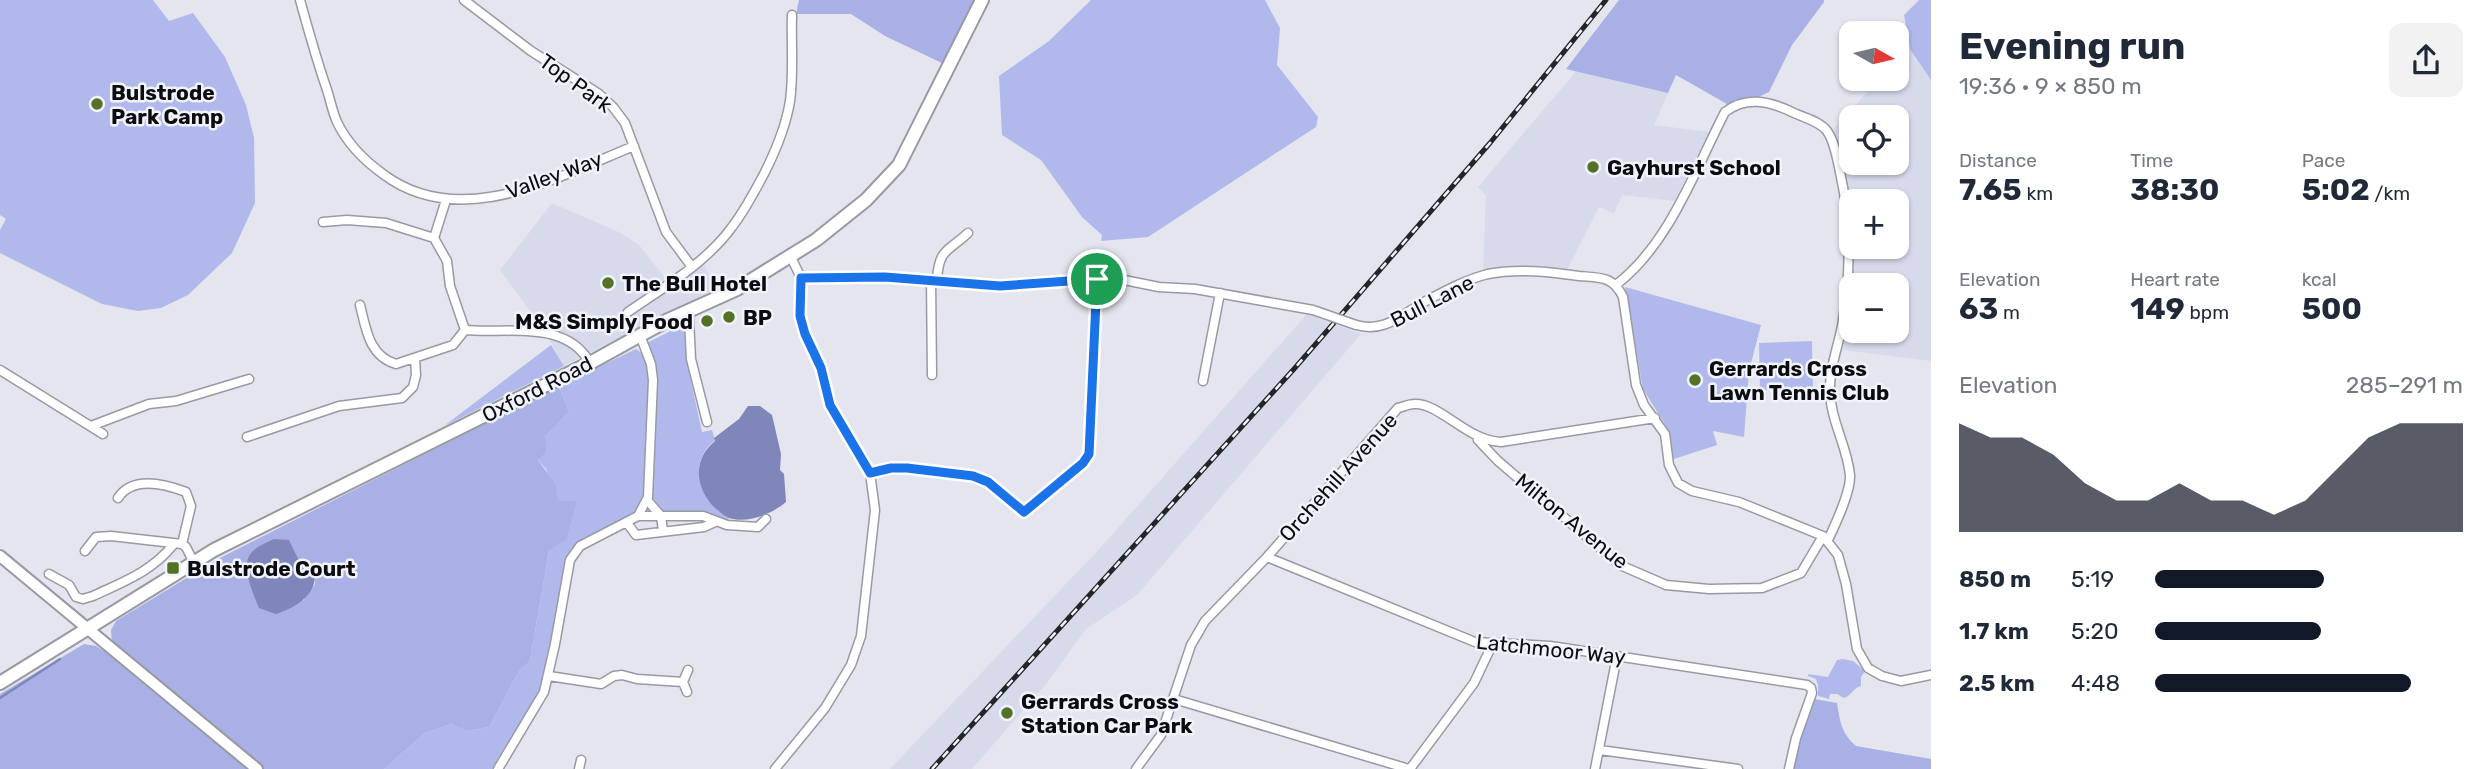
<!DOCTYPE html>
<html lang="en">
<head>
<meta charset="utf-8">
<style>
	body { margin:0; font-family:Rubik,sans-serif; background:#f2f2f3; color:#1f2937; height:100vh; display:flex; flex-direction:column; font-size:26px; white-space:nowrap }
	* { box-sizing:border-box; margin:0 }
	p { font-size:23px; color:#747a83 }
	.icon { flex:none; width:38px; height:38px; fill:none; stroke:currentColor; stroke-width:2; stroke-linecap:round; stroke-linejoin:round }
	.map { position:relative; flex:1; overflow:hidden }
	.panel { display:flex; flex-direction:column; background:#fff; width:560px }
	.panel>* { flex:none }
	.needle { width:46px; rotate:98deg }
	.tools { position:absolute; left:1839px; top:21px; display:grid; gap:14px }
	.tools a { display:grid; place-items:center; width:70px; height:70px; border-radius:14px; background:#fff; box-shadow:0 2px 5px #0004; font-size:35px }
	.pin { position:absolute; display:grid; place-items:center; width:60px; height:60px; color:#fff; margin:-30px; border:4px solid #fff; border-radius:50%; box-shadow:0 2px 7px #0007 }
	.round { display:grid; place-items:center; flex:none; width:74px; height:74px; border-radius:14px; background:#f2f2f3 }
	.summary { display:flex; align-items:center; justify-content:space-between; height:119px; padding:0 28px }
	h1 { font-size:38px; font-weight:700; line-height:52px }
	.figures { display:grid; grid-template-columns:repeat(3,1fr); gap:10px; height:119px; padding:7px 28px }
	.figures div { display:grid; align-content:center }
	.figures b { font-size:30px; font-weight:700 }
	.figures small { font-size:19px; font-weight:400 }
	.figures p { font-size:19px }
	.chart { height:196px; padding:14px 28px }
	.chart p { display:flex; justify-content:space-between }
	.chart svg { width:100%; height:126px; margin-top:7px; fill:#111827; opacity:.7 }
	ul { padding:0 28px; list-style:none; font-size:23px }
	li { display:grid; grid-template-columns:112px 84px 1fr; align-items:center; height:52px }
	li i { height:18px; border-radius:9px; background:#111827 }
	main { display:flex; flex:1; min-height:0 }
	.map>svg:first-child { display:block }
	.built { fill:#d7daeb; fill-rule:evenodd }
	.green { fill:#b1b9ec }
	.forest { fill:#a8b0e6; fill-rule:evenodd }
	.water { fill:#7f86b9 }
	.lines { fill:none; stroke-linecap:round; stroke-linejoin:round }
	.stream { stroke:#7f86b9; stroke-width:2.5 }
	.street-casing { stroke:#989aa3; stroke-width:11 }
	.secondary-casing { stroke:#989aa3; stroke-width:14 }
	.primary-casing { stroke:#989aa3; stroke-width:16 }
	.street { stroke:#fff; stroke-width:8 }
	.secondary { stroke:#fff; stroke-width:10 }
	.primary { stroke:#fff; stroke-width:12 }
	.rail-casing { stroke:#242528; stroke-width:5 }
	.rail { stroke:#f1f3fc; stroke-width:2.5; stroke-dasharray:8; stroke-linecap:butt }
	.street-bridge-casing { stroke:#989aa3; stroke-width:11; stroke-linecap:butt }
	.street-bridge { stroke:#fff; stroke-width:8 }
	.route-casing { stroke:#fff; stroke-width:14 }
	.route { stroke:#1a73e8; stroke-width:9 }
	.poi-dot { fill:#547125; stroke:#f1f3fc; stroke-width:2.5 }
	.labels { text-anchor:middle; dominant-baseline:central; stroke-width:5; stroke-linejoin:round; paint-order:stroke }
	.street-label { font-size:21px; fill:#0c0c0f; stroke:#f1f3fc }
	.poi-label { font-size:21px; font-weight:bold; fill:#0c0c0f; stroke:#f1f3fc; text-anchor:start }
</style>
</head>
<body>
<main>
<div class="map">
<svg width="1931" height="769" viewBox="0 0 1931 769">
	<rect width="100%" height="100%" fill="#e4e5ef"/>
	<path class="built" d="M1910,49L1931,80V361L1843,350L1851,287L1852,331H1897V285H1852L1853,247H1897V201H1852L1851,222L1850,202L1833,130L1879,79H1897V61ZM1852,117H1897V163H1852Z
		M1578,69L1619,82L1668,93L1654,125L1709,132L1675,201L1622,195L1614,213L1599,207L1567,270L1526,269L1483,273L1486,195L1478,187Z
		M552,203L621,233L640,246L672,287L703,262L716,289L564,366L542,327L500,270Z
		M1307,314L1361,334L1137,595L1086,629L1047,683L972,769H890L1102,546Z"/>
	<path class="green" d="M0,0H153L169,21L193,13L225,57L246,105L254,138L255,203L232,253L188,295L161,308L138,311L102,304L0,253V230L6,219L0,215Z
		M1091,0H1265L1280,28L1277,65L1318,117L1316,127L1148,237L1101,241L1102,235L1082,217L1041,160L1002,135L999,76L1049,41Z
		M1919,0H1931V80L1910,49L1904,15Z
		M1625,287L1761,325L1749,371L1744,437L1713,431L1717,445L1674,459L1666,426L1643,389Z
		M686,323L687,362L702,432L712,430L715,440C686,464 700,501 729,518L728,521L663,513L651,497L655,383L647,343Z
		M1812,341L1813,388L1760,390L1759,343Z
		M551,345L564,366L444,426Z
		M636,349C655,359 650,409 649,428C643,440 648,448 648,460C648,475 647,501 636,513C625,524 590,540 575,549L552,652L542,689L495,769H384L425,733L451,724L466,731L489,727L519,671L530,661L549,550L577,501H558L546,469L538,460L545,437L569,412L559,386Z
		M1843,659L1853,661L1865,671L1861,677V686C1853,688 1852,695 1844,698L1837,694H1830L1829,699L1818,696V685L1816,679L1808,676V674L1828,677L1837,660Z"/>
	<path class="forest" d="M799,0H975L944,64L885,36L851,14H796Z
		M1619,0H1824V2L1792,45L1769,92L1756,98L1727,104L1676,75L1668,93L1566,69Z
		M559,386L569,412L545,437L546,452L538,460L556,485L558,501H577L566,540L549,550L530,661L519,671L489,727L466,731L451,724L425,733L384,769H263L112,643L111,630L116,621L216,560ZM289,540L299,560L315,573V584L303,601Z
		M84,644L96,646L118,660L249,769H0V694Z
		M1814,699L1837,703C1840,721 1841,733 1856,746L1931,759V769H1793L1799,741Z"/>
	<path class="water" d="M748,406H760L772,415L781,454L780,470L784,474L786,502C772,514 747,524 729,518C724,516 719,511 715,508C695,488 692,460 715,441L714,438L739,419Z
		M274,539L289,540L299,560L315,573C316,596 296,607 276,614L259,608C253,592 238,563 254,550C260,545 268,542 274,539Z"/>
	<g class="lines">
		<path class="stream" d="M0,698L60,659"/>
		<defs>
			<path id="street" d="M300,0C308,29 316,58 326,87C330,98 332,111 337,122C347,143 365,161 383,174C460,232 557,177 634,146
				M464,0L531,51L599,94L613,107L625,123L666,232L692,267
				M323,222L347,220L386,223L434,238
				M434,238L447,261L450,286L465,330C506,334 566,319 590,363
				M434,238L446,200
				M801,278L885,277L1000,286L1097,279L1124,280L1159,287L1195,289L1313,310
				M931,279L932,375
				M937,280C939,248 948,252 968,233
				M1617,284C1669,244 1695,170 1725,112C1746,96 1768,101 1790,111C1801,117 1820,121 1827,131C1835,142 1837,159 1840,172C1851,221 1851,270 1843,320C1840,342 1830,364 1830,387C1829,418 1847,445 1850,475C1851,492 1835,525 1828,540
				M360,305C366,329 369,356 396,364L453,345L465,330
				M628,312C664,287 706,263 732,227C745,210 755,191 765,172C776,150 786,126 790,101C794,73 791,43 792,15
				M686,312L689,319L691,359L707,422
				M1356,325C1385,333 1401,315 1424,302C1443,292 1467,279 1488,274C1518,268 1550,272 1579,276C1601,278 1613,276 1623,297L1636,385L1644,405L1665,434L1669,465L1678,483L1692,491L1739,502L1823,536L1838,555L1846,584L1857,649L1868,668L1882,676L1901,681L1931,675
				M0,370L103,434
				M1203,381L1220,293
				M91,426L149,404L176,401L249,379
				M247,437L339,406L402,398L413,387L416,375L415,359
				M1478,440L1498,461L1620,565L1666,585L1709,589L1762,588L1801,573L1823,536
				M870,473L891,468L907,469L973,476L988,482L1024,512L1083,463L1089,454L1097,279
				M118,498C133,475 165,484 186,492L191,506L182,544
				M647,500L661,516H703L727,525L758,527L766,519
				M638,516H661L663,531
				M627,523L636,535L704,527L715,522
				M85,551L96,537L111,536L182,544L186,547L194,563
				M1267,557L1475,642L1550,646L1807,685L1811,688L1812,693L1796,738L1789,769
				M49,574L69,585L76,597L83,599L93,596C125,581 151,572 174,544
				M549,676L601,684L614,676L622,675L637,679L683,682L688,670
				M683,682L687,692
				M1174,699L1409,769
				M1600,750L1738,769
				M498,769L544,692L555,644L570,560L580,546L638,516L648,497L653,380L651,364L640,335
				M579,769L581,760
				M775,769L825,708L851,665L861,636L875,510L870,473L830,405L821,368L805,334L800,316L801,278L791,257
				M1136,769L1161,735L1191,645L1205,621L1267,557L1398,408C1403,407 1409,404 1414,404C1439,402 1467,441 1501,442L1655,418
				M1410,769L1474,683L1492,645
				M1595,769L1617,656"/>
			<path id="secondary" d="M0,556L257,769"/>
			<path id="primary" d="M0,683L214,550L590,363L666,321L737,289L816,240L866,200L899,165L982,0"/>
		</defs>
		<use href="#street" class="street-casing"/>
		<use href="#secondary" class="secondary-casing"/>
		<use href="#primary" class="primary-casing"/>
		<use href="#street" class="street"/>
		<use href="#secondary" class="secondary"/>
		<use href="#primary" class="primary"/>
		<defs>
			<path id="rail" d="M932,769L1294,369L1490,143L1606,0"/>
		</defs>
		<use href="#rail" class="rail-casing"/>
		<use href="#rail" class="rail"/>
		<defs>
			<path id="street-bridge" d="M1313,310L1356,325"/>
		</defs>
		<use href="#street-bridge" class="street-bridge-casing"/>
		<use href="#street-bridge" class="street-bridge"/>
	</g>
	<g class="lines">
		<defs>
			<path id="route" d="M885,277L1000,286L1097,279L1089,454L1083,463L1024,512L988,482L973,476L907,468H891L870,473L830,405L821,368L805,334L800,316L801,278Z"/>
		</defs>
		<use href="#route" class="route-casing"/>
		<use href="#route" class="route"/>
	</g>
	<g class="poi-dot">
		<circle cx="97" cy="104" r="7"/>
		<circle cx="1593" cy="167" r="7"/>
		<circle cx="608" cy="283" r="7"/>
		<circle cx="729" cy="317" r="7"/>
		<circle cx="707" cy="321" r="7"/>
		<circle cx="1695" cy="380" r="7"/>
		<rect x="166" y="561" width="14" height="14" rx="3.5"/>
		<circle cx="1007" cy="713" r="7"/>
	</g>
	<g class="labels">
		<g class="street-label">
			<text transform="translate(576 83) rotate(36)">Top Park</text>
			<text transform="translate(554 175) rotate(-20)">Valley Way</text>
			<text transform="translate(1432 301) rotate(-27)">Bull Lane</text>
			<text transform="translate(537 389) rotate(-27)">Oxford Road</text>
			<text transform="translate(1338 477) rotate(-48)">Orchehill Avenue</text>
			<text transform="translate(1572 521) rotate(39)">Milton Avenue</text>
			<text transform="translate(1551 649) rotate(6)">Latchmoor Way</text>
		</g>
		<g class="poi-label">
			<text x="111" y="92">Bulstrode<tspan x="111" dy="24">Park Camp</tspan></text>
			<text x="1607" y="167">Gayhurst School</text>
			<text x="622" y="283">The Bull Hotel</text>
			<text x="743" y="317">BP</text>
			<text x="693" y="321" text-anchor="end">M&amp;S Simply Food</text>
			<text x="1709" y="368">Gerrards Cross<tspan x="1709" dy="24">Lawn Tennis Club</tspan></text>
			<text x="187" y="568">Bulstrode Court</text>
			<text x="1021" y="701">Gerrards Cross<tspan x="1021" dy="24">Station Car Park</tspan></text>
		</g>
	</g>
</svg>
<div class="tools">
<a><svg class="needle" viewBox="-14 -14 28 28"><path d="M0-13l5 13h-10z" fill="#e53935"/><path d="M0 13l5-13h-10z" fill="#747a83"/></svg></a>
<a><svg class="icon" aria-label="locate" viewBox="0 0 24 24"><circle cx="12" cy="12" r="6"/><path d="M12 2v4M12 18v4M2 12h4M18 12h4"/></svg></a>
<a>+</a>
<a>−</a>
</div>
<div class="pin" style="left:1097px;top:279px;background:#1e9e55"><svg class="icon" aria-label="arrive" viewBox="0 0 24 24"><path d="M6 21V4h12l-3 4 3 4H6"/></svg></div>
</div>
<section class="panel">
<div class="summary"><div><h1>Evening run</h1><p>19:36 · 9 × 850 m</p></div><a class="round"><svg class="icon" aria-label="share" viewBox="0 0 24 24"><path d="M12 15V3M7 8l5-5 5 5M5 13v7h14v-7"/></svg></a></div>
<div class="figures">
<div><p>Distance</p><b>7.65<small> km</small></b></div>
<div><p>Time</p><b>38:30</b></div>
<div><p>Pace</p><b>5:02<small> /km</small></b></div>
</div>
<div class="figures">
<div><p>Elevation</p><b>63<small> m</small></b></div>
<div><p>Heart rate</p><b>149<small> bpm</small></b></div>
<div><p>kcal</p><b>500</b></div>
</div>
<div class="chart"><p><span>Elevation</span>285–291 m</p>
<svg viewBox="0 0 160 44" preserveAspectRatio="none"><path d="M0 44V6L10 11L20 11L30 17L40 27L50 33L60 33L70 27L80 33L90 33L100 38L110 33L120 22L130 11L140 6L150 6L160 6V44z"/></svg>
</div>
<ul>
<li><b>850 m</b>5:19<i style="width:55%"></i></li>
<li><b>1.7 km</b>5:20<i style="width:54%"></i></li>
<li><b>2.5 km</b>4:48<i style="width:83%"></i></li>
</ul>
</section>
</main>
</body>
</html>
